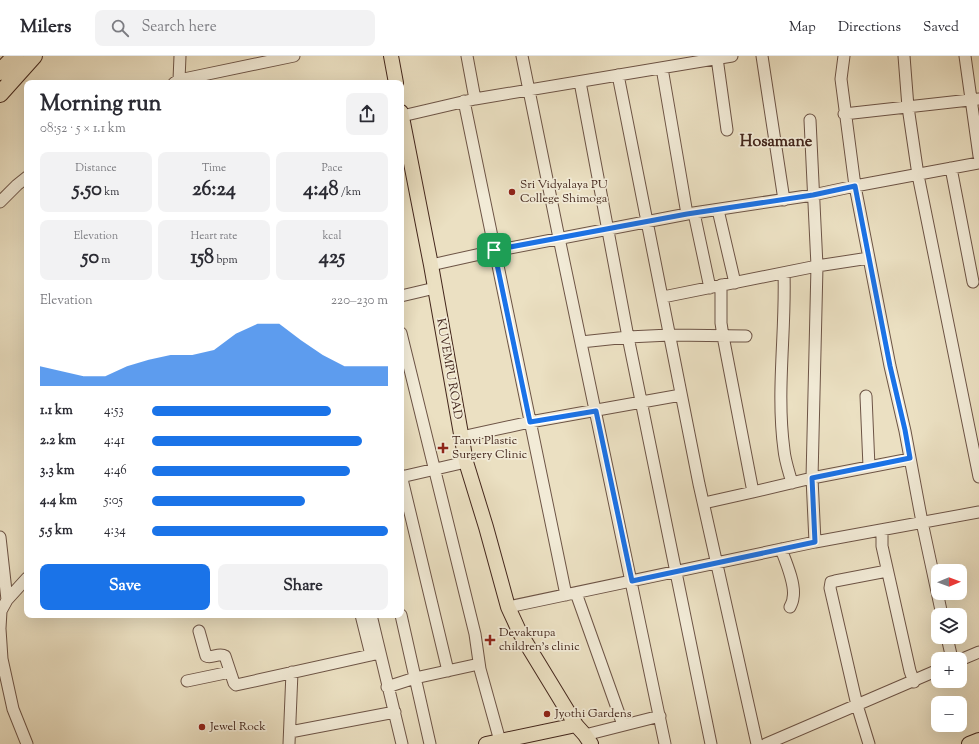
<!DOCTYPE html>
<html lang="en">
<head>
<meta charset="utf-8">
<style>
	body { margin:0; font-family:"Sorts Mill Goudy",serif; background:#f2f2f3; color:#2b2b33; height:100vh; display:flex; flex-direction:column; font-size:15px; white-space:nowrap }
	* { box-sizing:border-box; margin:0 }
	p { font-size:13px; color:#7c7c81 }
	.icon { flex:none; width:22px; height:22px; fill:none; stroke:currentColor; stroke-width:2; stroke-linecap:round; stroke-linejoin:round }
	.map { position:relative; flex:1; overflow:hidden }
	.side { position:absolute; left:24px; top:24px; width:380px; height:538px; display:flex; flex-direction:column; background:#fff; border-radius:8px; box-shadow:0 4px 16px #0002 }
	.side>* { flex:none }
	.needle { width:26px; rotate:89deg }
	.buttons { position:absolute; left:931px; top:508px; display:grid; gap:8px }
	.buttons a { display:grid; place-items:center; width:36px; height:36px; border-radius:8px; background:#fff; box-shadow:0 4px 16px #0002; font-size:20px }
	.pin { position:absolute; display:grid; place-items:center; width:34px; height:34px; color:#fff; margin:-17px; border-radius:8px; box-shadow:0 2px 6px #0006 }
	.round { display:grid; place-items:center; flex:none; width:42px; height:42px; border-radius:8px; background:#f2f2f3 }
	.head { display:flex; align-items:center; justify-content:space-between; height:68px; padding:0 16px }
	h1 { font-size:22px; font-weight:700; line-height:30px }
	.stats { display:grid; grid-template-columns:repeat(3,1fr); gap:6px; height:68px; padding:4px 16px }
	.stats div { display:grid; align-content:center; border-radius:8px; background:#f2f2f3; text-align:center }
	.stats b { font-size:20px; font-weight:700 }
	.stats small { font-size:11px; font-weight:400 }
	.stats p { font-size:11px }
	.chart { height:112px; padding:8px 16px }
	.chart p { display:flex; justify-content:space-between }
	.chart svg { width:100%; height:72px; margin-top:4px; fill:#1a73e8; opacity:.7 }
	.primary-button { display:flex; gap:8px; margin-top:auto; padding:8px 16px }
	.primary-button a { flex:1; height:46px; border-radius:8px; background:#1a73e8; color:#fff; font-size:16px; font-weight:700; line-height:46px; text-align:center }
	.primary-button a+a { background:#f2f2f3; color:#2b2b33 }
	ul { padding:0 16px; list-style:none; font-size:13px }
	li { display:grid; grid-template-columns:64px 48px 1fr; align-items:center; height:30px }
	li i { height:10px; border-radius:5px; background:#1a73e8 }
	header { display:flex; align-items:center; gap:24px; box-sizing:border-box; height:56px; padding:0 20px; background:#fff; border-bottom:1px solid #e1e1e2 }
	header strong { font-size:19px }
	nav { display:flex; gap:22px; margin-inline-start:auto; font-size:14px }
	.search { width:280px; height:36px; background:#f2f2f3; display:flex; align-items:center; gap:10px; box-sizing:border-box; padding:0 14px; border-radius:8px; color:#7c7c81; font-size:15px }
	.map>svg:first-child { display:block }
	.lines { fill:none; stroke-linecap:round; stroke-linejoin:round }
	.minor-casing { stroke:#6d5446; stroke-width:13 }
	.major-casing { stroke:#43261c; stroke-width:16 }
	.highway-casing { stroke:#43261c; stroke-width:18 }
	.minor { stroke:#f2ebd7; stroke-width:11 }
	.major { stroke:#ebe0c2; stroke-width:14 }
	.highway { stroke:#ebe0c2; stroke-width:16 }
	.route-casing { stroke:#fff; stroke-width:8 }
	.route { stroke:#1a73e8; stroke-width:5 }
	.poi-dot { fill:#8f2418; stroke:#f2ebd7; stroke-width:1.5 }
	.labels { text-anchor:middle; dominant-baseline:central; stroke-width:3.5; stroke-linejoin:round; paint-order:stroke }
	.poi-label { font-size:12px; fill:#43261c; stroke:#f2ebd7; text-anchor:start }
	.street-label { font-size:12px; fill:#43261c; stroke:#f2ebd7 }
	.district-label { font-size:16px; font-weight:bold; fill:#43261c; stroke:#f2ebd7 }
</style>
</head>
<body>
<header>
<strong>Milers</strong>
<div class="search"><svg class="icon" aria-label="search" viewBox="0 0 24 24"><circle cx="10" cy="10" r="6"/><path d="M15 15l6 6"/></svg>Search here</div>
<nav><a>Map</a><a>Directions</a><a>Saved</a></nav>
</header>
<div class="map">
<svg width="979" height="688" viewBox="0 0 979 688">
	<rect width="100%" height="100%" fill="#ebe0c2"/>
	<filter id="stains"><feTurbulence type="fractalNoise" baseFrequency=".005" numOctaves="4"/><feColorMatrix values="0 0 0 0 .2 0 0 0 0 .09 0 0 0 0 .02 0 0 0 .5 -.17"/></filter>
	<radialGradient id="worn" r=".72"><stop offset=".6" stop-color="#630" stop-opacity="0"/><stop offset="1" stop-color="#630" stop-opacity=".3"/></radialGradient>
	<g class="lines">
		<defs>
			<path id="minor" d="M467,0L475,43
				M522,0L559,182L665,688
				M762,0L784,144
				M844,0L841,23L855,130L890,310L905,375L922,466L942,559
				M904,0L908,51L918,119L979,421
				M965,0L979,100
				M717,2L727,74
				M662,12L687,158
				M618,19L699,428L757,688
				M580,26L628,281L711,688
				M174,27L179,24L180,0
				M179,27V24L294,0
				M464,45L566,539
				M844,58L979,43
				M402,60L475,43L732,0
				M810,64L817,210L812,422L815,486
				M951,112L973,226
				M0,146L17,129L27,121
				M718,154L735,227
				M694,157L710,232
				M431,209L494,195L687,158L813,139L855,130L979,107
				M784,217C786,276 776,335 784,394C785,405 789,416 792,427
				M401,240L435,232
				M663,241L817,210L869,202
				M401,277L475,578L480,613L500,685
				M581,286L628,281L670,279L746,280
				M866,340L869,411
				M461,381L530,366L681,339
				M401,419L448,615
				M401,421L466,406
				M753,436L812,422L910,403
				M704,447L753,436L723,280L721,267V229
				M882,474V490L910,615L914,626
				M0,481L7,544
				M781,493C786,506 796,529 793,542C793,545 791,549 790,551
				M576,537L623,669
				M508,551L815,486L979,456
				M361,559L371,599
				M371,559L402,688
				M401,559L430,688
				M0,572L1,555L7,544L27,522
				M0,573L2,603L13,653L27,688
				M199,575L206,600C212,603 219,596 225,600L234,627L236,629L380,597
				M947,581L952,603
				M960,604L979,596
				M187,625L230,616
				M387,631L415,622L479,608
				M290,676L395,656
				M585,679L660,660
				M289,688L292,616
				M766,688L938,614
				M869,688L857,649L830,532L831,526L835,525L887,515"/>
			<path id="major" d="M391,0L396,27
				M401,56L431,209L466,406L486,471L508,551L520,577L576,669L585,679L591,688
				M486,688L576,669
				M969,688L979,684"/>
			<path id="highway" d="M0,16L15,0
				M0,38L34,0"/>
		</defs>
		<use href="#minor" class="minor-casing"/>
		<use href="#major" class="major-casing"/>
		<use href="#highway" class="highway-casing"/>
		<use href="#minor" class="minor"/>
		<use href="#major" class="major"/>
		<use href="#highway" class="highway"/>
	</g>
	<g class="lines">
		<defs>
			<path id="route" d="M855,130L890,310L905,374L910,402L812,422L815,486L632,525L596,355L530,366L494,194L687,158L813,139Z"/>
		</defs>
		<use href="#route" class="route-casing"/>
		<use href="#route" class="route"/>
	</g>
	<g class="poi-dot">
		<circle cx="512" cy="136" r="4"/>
		<path d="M441 386h4v4h4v4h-4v4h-4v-4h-4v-4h4z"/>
		<path d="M488 578h4v4h4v4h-4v4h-4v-4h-4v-4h4z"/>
		<circle cx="547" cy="658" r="4"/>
		<circle cx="202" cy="671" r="4"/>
	</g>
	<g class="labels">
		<g class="poi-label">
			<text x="520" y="129">Sri Vidyalaya PU<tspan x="520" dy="14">College Shimoga</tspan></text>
			<text x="452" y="385">Tanvi Plastic<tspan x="452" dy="14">Surgery Clinic</tspan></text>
			<text x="499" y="577">Devakrupa<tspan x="499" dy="14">children's clinic</tspan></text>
			<text x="555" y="658">Jyothi Gardens</text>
			<text x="210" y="671">Jewel Rock</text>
		</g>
		<g class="street-label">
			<text transform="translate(449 313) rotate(80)">KUVEMPU ROAD</text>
		</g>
		<g class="district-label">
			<text x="776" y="86">Hosamane</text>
		</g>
	</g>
	<rect width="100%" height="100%" filter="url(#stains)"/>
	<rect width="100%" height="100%" fill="url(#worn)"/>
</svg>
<div class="buttons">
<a><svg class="needle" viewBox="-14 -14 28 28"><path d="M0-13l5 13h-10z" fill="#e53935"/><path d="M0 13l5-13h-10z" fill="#7c7c81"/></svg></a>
<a><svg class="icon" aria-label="layers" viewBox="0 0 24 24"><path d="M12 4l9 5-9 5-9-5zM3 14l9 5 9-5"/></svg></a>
<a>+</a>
<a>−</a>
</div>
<div class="pin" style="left:494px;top:194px;background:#1e9e55"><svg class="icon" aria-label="arrive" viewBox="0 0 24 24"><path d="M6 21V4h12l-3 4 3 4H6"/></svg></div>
<section class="side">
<div class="head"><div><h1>Morning run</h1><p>08:52 · 5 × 1.1 km</p></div><a class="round"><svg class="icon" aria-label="share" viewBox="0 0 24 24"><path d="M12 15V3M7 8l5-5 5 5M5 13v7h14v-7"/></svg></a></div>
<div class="stats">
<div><p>Distance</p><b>5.50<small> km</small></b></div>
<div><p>Time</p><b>26:24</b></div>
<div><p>Pace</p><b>4:48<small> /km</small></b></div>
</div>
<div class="stats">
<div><p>Elevation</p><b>50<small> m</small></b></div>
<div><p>Heart rate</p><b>158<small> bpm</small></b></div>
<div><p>kcal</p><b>425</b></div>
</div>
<div class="chart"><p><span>Elevation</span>220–230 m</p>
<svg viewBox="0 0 160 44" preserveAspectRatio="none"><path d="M0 44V32L10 35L20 38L30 38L40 32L50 28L60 25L70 25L80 22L90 12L100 6L110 6L120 16L130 25L140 32L150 32L160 32V44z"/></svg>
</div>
<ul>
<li><b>1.1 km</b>4:53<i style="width:76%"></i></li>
<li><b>2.2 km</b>4:41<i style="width:89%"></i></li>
<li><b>3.3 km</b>4:46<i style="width:84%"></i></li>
<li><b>4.4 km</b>5:05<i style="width:65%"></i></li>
<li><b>5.5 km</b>4:34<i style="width:100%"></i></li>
</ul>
<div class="primary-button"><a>Save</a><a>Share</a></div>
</section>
</div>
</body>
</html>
